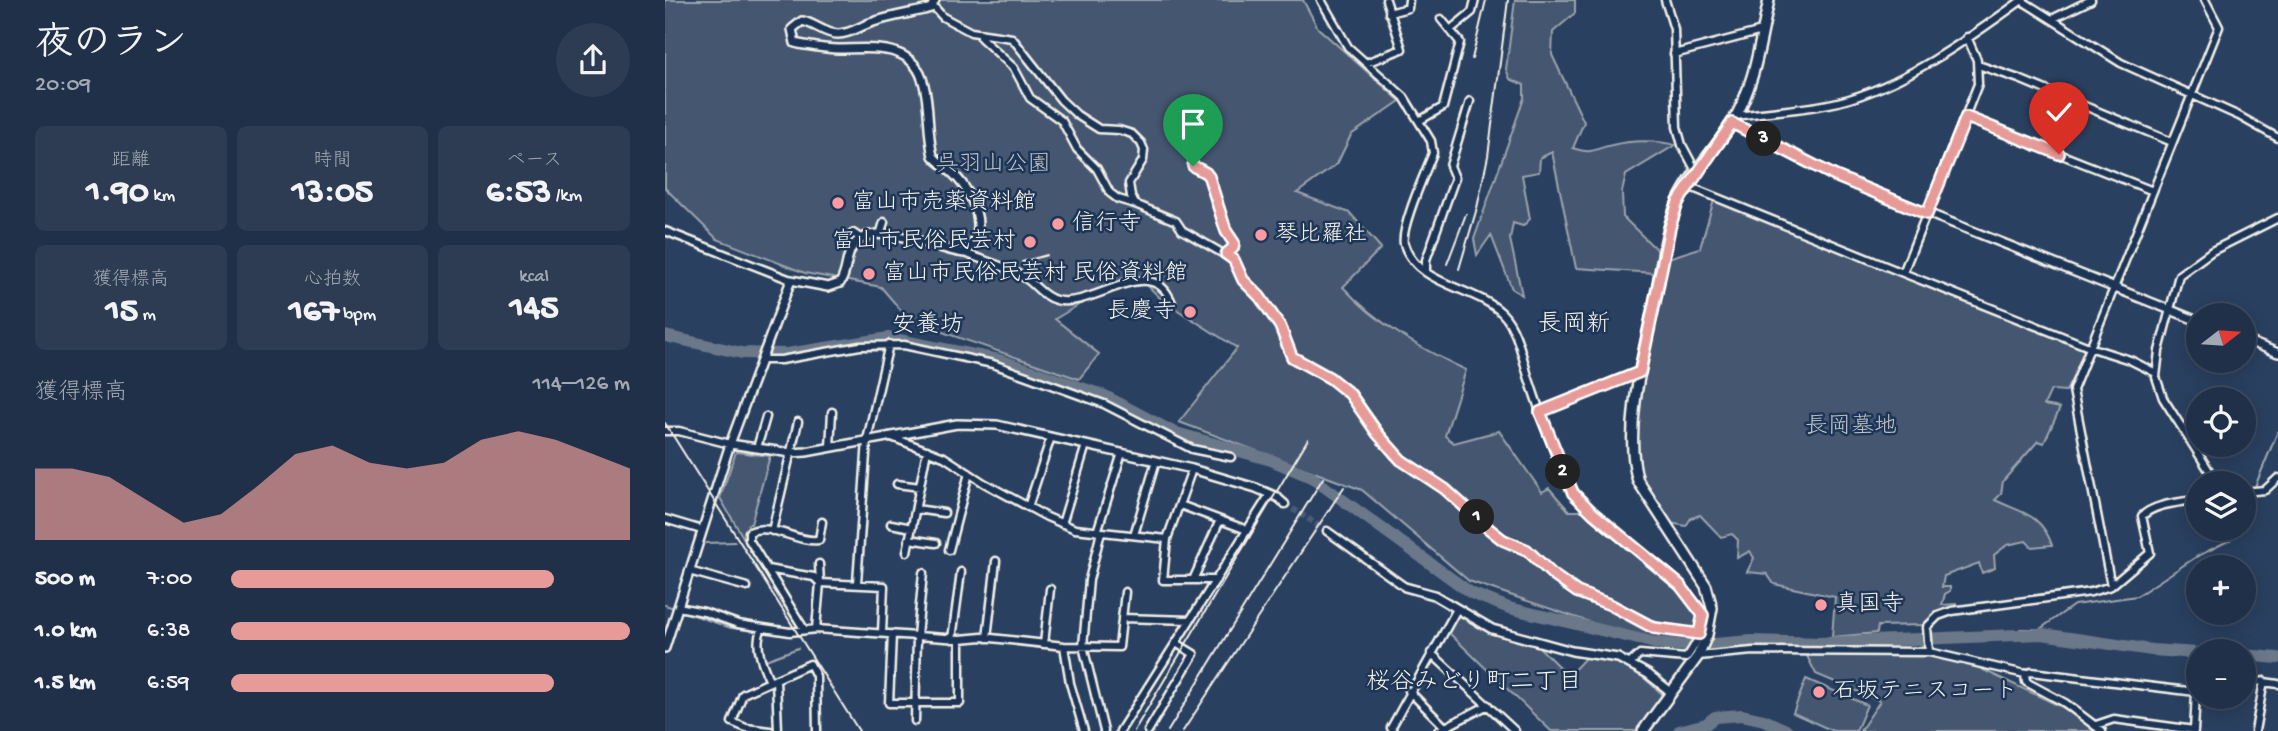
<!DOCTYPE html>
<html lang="ja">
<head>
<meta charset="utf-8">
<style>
	body { margin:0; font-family:"Gochi Hand","Klee One",sans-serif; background:#2d3c52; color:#f1f3f6; height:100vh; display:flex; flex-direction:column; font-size:26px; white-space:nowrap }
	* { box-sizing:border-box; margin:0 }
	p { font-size:23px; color:#a2a9b4 }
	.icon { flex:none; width:38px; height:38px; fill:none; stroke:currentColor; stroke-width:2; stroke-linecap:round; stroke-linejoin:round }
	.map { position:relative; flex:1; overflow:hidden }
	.details { display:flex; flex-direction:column; background:#203048; width:665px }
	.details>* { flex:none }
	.needle { width:46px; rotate:73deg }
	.buttons { position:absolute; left:1521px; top:303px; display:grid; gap:14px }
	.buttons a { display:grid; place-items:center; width:70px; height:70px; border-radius:50%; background:#203048; box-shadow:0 4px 18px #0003,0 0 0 2px #3d4b60; font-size:35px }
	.pin { position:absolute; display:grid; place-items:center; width:60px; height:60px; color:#fff; margin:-72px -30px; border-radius:50% 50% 50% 0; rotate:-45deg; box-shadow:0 0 7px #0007 }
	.pin .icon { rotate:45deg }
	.km { position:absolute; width:35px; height:35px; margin:-18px; border-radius:50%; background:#222; color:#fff; font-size:19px; line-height:35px; text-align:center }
	.round { display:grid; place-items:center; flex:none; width:74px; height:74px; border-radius:37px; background:#2d3c52 }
	.summary { display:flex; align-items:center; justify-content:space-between; height:119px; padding:0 35px }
	h1 { font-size:38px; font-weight:800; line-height:52px }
	.figures { display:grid; grid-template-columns:repeat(3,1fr); gap:10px; height:119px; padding:7px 35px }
	.figures div { display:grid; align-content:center; border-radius:10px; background:#2d3c52; text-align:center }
	.figures b { font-size:35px; font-weight:800 }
	.figures small { font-size:19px; font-weight:400 }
	.figures p { font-size:19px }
	.chart { height:196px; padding:14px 35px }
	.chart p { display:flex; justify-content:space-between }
	.chart svg { width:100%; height:126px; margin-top:7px; fill:#e69b98; opacity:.7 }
	ul { padding:0 35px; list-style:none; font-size:23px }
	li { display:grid; grid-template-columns:112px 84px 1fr; align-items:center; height:52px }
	li i { height:18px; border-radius:9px; background:#e69b98 }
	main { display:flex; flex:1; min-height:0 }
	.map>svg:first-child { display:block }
	.green { fill:#445771; stroke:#9ca4ac; stroke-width:2 }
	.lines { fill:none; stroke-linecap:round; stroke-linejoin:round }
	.stream { stroke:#a1a8b0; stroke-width:2 }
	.river { stroke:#6a788a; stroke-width:12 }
	.minor-tunnel { stroke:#485b74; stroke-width:6; stroke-dasharray:6 3; stroke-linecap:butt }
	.minor-casing { stroke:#f4f1e8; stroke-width:11 }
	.tertiary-casing { stroke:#f4f1e8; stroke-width:12 }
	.secondary-casing { stroke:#f4f1e8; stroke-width:14 }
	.minor { stroke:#1d3557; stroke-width:6 }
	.tertiary { stroke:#1d3557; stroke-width:7 }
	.secondary { stroke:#1d3557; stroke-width:9 }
	.rail { stroke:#f4f1e8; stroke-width:2 }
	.route-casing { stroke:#fff; stroke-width:14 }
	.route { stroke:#e69b98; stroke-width:9 }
	.poi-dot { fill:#ff9aa2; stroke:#1d3557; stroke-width:2.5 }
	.labels { text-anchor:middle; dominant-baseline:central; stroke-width:5; stroke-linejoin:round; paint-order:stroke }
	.park-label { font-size:23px; fill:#bfc3c4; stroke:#1d3557 }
	.poi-label { font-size:23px; fill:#f4f1e8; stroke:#1d3557; text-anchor:start }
	.neighbourhood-label { font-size:24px; fill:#f4f1e8; stroke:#1d3557 }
</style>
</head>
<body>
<main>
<section class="details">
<div class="summary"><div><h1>夜のラン</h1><p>20:09</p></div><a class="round"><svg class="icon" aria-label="share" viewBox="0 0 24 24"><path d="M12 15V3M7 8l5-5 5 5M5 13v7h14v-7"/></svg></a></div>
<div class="figures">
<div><p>距離</p><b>1.90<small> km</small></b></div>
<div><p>時間</p><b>13:05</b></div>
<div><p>ペース</p><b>6:53<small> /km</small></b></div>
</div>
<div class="figures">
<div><p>獲得標高</p><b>15<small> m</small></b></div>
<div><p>心拍数</p><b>167<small> bpm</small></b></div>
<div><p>kcal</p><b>145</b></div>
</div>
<div class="chart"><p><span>獲得標高</span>114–126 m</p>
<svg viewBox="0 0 160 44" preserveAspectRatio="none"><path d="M0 44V19L10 19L20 22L30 30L40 38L50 35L60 25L70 14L80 11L90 17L100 19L110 17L120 9L130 6L140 9L150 14L160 19V44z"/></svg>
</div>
<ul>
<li><b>500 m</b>7:00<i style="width:81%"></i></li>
<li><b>1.0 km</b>6:38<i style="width:100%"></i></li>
<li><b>1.5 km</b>6:59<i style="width:81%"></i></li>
</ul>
</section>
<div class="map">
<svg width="1613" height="731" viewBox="0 0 1613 731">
	<rect width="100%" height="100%" fill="#2a4060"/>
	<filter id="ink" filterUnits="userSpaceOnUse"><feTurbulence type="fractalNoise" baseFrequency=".0143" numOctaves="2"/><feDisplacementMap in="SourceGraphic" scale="14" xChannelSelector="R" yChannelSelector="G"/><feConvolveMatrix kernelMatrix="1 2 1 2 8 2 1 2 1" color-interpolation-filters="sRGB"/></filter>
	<g filter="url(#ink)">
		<path class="green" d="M0,0H638L653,28L735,101L686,135L672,164L632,193L685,213L716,248L678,287C713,325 755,348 801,370L780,436L789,443L834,431L877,492L884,488L904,511H922L1017,594L1034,617L1024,643L988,641L939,627L804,581L697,490L514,422L572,348L497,300L469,272L390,319L434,354L414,379L245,321L216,287L140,273L52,239L0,188Z
			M850,0H910V13L888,32L887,55L919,122L908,148C929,155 927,149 947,145C966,140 991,140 1010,145L961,175L957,192L958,217L994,252L990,273L911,268L887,152L875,158L874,172L857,175L865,219L858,226L848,223L845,239L857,295L847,289L826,235L812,255L809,239L859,98V85L845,79L841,69Z
			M1049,200L1417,347L1420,354L1401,391L1386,390L1379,405L1395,408L1379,443L1373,441L1338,481L1336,494L1330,500C1356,513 1376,513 1387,545L1367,547L1361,541L1342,545L1329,555L1330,568L1317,573L1314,563L1279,576L1277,587H1285V591L1280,594L1277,605L1291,604L1290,609L1270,614L1258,625L1213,626L1212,633L1167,637L1170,597L1109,584L1102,574L1082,572L1089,558L1085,551L1072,558L1073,540L1067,534L1056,537L1035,515L1026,518L1021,526L1005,523L968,466L981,361L1003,258L1035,248Z
			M71,452L105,456L86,524H83L79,539L55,498Z
			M795,616L816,629L873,646L903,676L922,656L947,660L969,669L996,693L997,699L973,731H886L782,631L789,617Z
			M1141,654L1263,655L1310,666L1399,708L1430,731H1195L1215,701L1151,674Z
			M1141,679L1202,705L1191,731H1168L1128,713Z"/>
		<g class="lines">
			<path class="stream" d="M1589,489L1613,431
				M1578,515L1587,494
				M41,543L70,542
				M0,605L9,608
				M14,610L66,628L93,631
				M1355,635V629H1375L1409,605L1472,596L1531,557L1565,540L1571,528
				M98,661L133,648"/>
			<path class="river" d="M0,336L77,353L122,354L224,338L334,360L440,396L508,432L606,460L646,477L806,593L844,608L990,643L1024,646L1086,641L1156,643L1377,634L1487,650L1533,653
				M1578,655L1613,658
				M1014,731L1041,724L1050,717L1077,715L1099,720L1123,731"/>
			<path class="minor-tunnel" d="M620,504L662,531"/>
			<defs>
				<path id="minor" d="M656,0L683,47L739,97L766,141L768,153C761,171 735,228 739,244C752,286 809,286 837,313C852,328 857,356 863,376C875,411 886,448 902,481C920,519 985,554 1015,585C1024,594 1031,605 1038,615C1038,629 1030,647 1021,658L975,654L964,664
					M1000,0L1009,29L1012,127L1017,145L1032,173
					M1356,0L1456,63L1574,116L1613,138
					M268,6L278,17L306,32L347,38L396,100L412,115L434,129L454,130L467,134L476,143L479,150L478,160L464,183L466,196L470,204L511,221L517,230L569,260L578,280L595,297L615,326L627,357L665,378L686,394L730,455L780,489L823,528L838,539L862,550L888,575L912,592L946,605L989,627L1034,634
					M724,13L743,8L744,0
					M1387,19L1426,0
					M785,30L807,12L810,0
					M317,35L316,38L349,68L365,98L397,121L412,149L432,169L445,193L453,199L470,204
					M1009,54L1097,31
					M701,63L737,49L721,0
					M1313,65L1354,79L1507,142
					M1071,116C1105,111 1140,110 1173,102C1236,87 1305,38 1357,0
					M1301,117L1488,191
					M754,121L778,107L795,42L776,19
					M528,166L541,173L544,177L561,231L569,243L568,248L561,254
					M1023,186L1238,273L1424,347L1465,360L1491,373
					M0,231L126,280
					M188,233L197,239
					M215,235L219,222
					M300,253C319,261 342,266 360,278C371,285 378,297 391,300C428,310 487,250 507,303
					M761,271V260L790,178L785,166L805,101
					M1238,273L1313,84L1312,60L1302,37
					M97,360H116L195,346L239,345L328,364L439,404L527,449L566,457
					M875,412L975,371
					M0,431H14L65,444
					M224,436L279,457L319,483L382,517L410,529L502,539
					M165,447L167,412
					M92,448L101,417
					M527,469L502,539L498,580H551
					M1552,483L1498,398L1491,377L1494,351L1514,275L1547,251L1613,218
					M232,484L255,487
					M1578,492L1600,490L1613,478
					M612,497L620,504
					M515,505L582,530
					M363,507L386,437
					M251,509L279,513
					M0,519L37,530
					M226,524L247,528
					M397,524L421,445
					M107,531L133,422
					M662,531L740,587
					M432,532L457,453
					M436,532L424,580L418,646L439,731
					M469,535L491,461
					M244,539L271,543
					M284,550L304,473
					M242,552L262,450
					M102,569L149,577L155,583L219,586L217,633
					M24,571L82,587
					M528,580L555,520
					M192,583L202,440L224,344
					M1446,586L1408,390L1554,27L1540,0
					M13,607L39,612L73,624L125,632L151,629L295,639L317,637L399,646L454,647L460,592
					M457,618L525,620
					M97,628C88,645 98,666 105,682
					M139,629L84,540V532C108,522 131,543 154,540L157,522
					M151,629L155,583L154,564
					M227,634L224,703H295V639
					M322,638L331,561
					M287,639L296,572
					M379,644L385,589
					M399,646L405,683L419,731
					M1264,652L1262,627L1273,616L1287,611L1426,592L1446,586L1485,553L1477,516C1491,503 1515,503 1533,499
					M766,653L850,731
					M1033,656L1088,651L1264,652L1360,674L1366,672L1531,692L1529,731
					M1360,674L1361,682L1400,703L1437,731
					M111,679L113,731
					M1578,679L1613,684
					M744,691L780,727
					M1531,692L1533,678
					M250,721L252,636L258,573
					M1431,725L1449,719L1529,730
					M105,731L81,728L67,722L78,694L145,664L151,676L152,731
					M455,731L605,494
					M483,731L529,654L511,643
					M728,731L726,728L792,609
					M773,731L823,705
					M1590,731L1599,681"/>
				<path id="tertiary" d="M1067,123L1170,176L1212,193L1533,321
					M1578,339L1613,353
					M65,444L126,453L141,452L292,424L332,425L527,469L591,488L612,497
					M740,587L769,595L827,629L907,651L953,658L983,674L1006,692
					M0,648L65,444L126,280L163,287L175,283C183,271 180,257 188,246C208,216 273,251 300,253C327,232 307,189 285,171C279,165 274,163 268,156C262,133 265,108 259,85C249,42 208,49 173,49C160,49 147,46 134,44L130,43L127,29L137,21C150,23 159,34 173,34C185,34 194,27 205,23C222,17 241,14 259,10L266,8L270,0"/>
				<path id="secondary" d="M978,731L1033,656L1042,635L1047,608L1041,586L973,481C957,428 980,350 991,296C997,265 1000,231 1013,202C1026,173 1051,149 1067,123C1090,86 1095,41 1104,0"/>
			</defs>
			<use href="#minor" class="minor-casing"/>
			<use href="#tertiary" class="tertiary-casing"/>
			<use href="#secondary" class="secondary-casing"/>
			<use href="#minor" class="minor"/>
			<use href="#tertiary" class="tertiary"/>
			<use href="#secondary" class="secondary"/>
			<path class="rail" d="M807,59L821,0
				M357,262L382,255
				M782,264L801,214
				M794,269L812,208L823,156L843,0
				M0,423L194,731
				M469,731L643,439
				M503,731L658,478
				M518,731L679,487"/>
		</g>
	</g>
	<g class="lines" filter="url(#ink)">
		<defs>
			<path id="route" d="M528,166L541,173L544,177L561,231L569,243L568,248L561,254L569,260L578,280L595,297L615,326L627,357L665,378L685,394L712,433L736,460L780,489L823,528L838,540L862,550L888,575L912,592L946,605L989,628L1034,634L1038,615L1015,585L928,513L908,493L875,412L975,372L1005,227L1013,202L1067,123L1170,176L1262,214L1301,117L1394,154"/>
		</defs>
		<use href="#route" class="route-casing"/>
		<use href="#route" class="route"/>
	</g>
	<g class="poi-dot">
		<circle cx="173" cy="203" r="7"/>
		<circle cx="393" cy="224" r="7"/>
		<circle cx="596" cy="235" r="7"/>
		<circle cx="365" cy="242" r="7"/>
		<circle cx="204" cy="274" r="7"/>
		<circle cx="525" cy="312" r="7"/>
		<circle cx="1156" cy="605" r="7"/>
		<circle cx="1154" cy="692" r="7"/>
	</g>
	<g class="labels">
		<g class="park-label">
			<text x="328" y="165">呉羽山公園</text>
			<text x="1186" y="427">長岡墓地</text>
		</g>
		<g class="poi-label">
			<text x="187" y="203">富山市売薬資料館</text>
			<text x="407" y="224">信行寺</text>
			<text x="610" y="235">琴比羅社</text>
			<text x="351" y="242" text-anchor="end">富山市民俗民芸村</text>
			<text x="218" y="274">富山市民俗民芸村 民俗資料館</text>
			<text x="511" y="312" text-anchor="end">長慶寺</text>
			<text x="1170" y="605">真国寺</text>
			<text x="1168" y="692">石坂テニスコート</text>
		</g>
		<g class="neighbourhood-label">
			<text x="909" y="325">長岡新</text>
			<text x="263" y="326">安養坊</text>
			<text x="809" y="683">桜谷みどり町二丁目</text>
		</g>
	</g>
</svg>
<div class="buttons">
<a><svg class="needle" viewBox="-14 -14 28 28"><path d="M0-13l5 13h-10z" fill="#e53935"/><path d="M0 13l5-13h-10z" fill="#a2a9b4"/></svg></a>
<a><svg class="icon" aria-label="locate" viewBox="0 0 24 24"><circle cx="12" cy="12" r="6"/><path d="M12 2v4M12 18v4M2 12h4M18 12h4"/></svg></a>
<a><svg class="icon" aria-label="layers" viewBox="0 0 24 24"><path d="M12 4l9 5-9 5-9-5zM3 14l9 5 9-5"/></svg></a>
<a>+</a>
<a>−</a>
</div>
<div class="pin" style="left:528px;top:166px;background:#1e9e55"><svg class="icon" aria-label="arrive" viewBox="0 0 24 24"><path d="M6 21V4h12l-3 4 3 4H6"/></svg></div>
<div class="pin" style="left:1394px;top:154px;background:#d93025"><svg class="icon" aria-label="check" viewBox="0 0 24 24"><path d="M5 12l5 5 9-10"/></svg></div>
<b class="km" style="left:812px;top:517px">1</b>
<b class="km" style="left:898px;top:472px">2</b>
<b class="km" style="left:1099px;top:139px">3</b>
</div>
</main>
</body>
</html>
